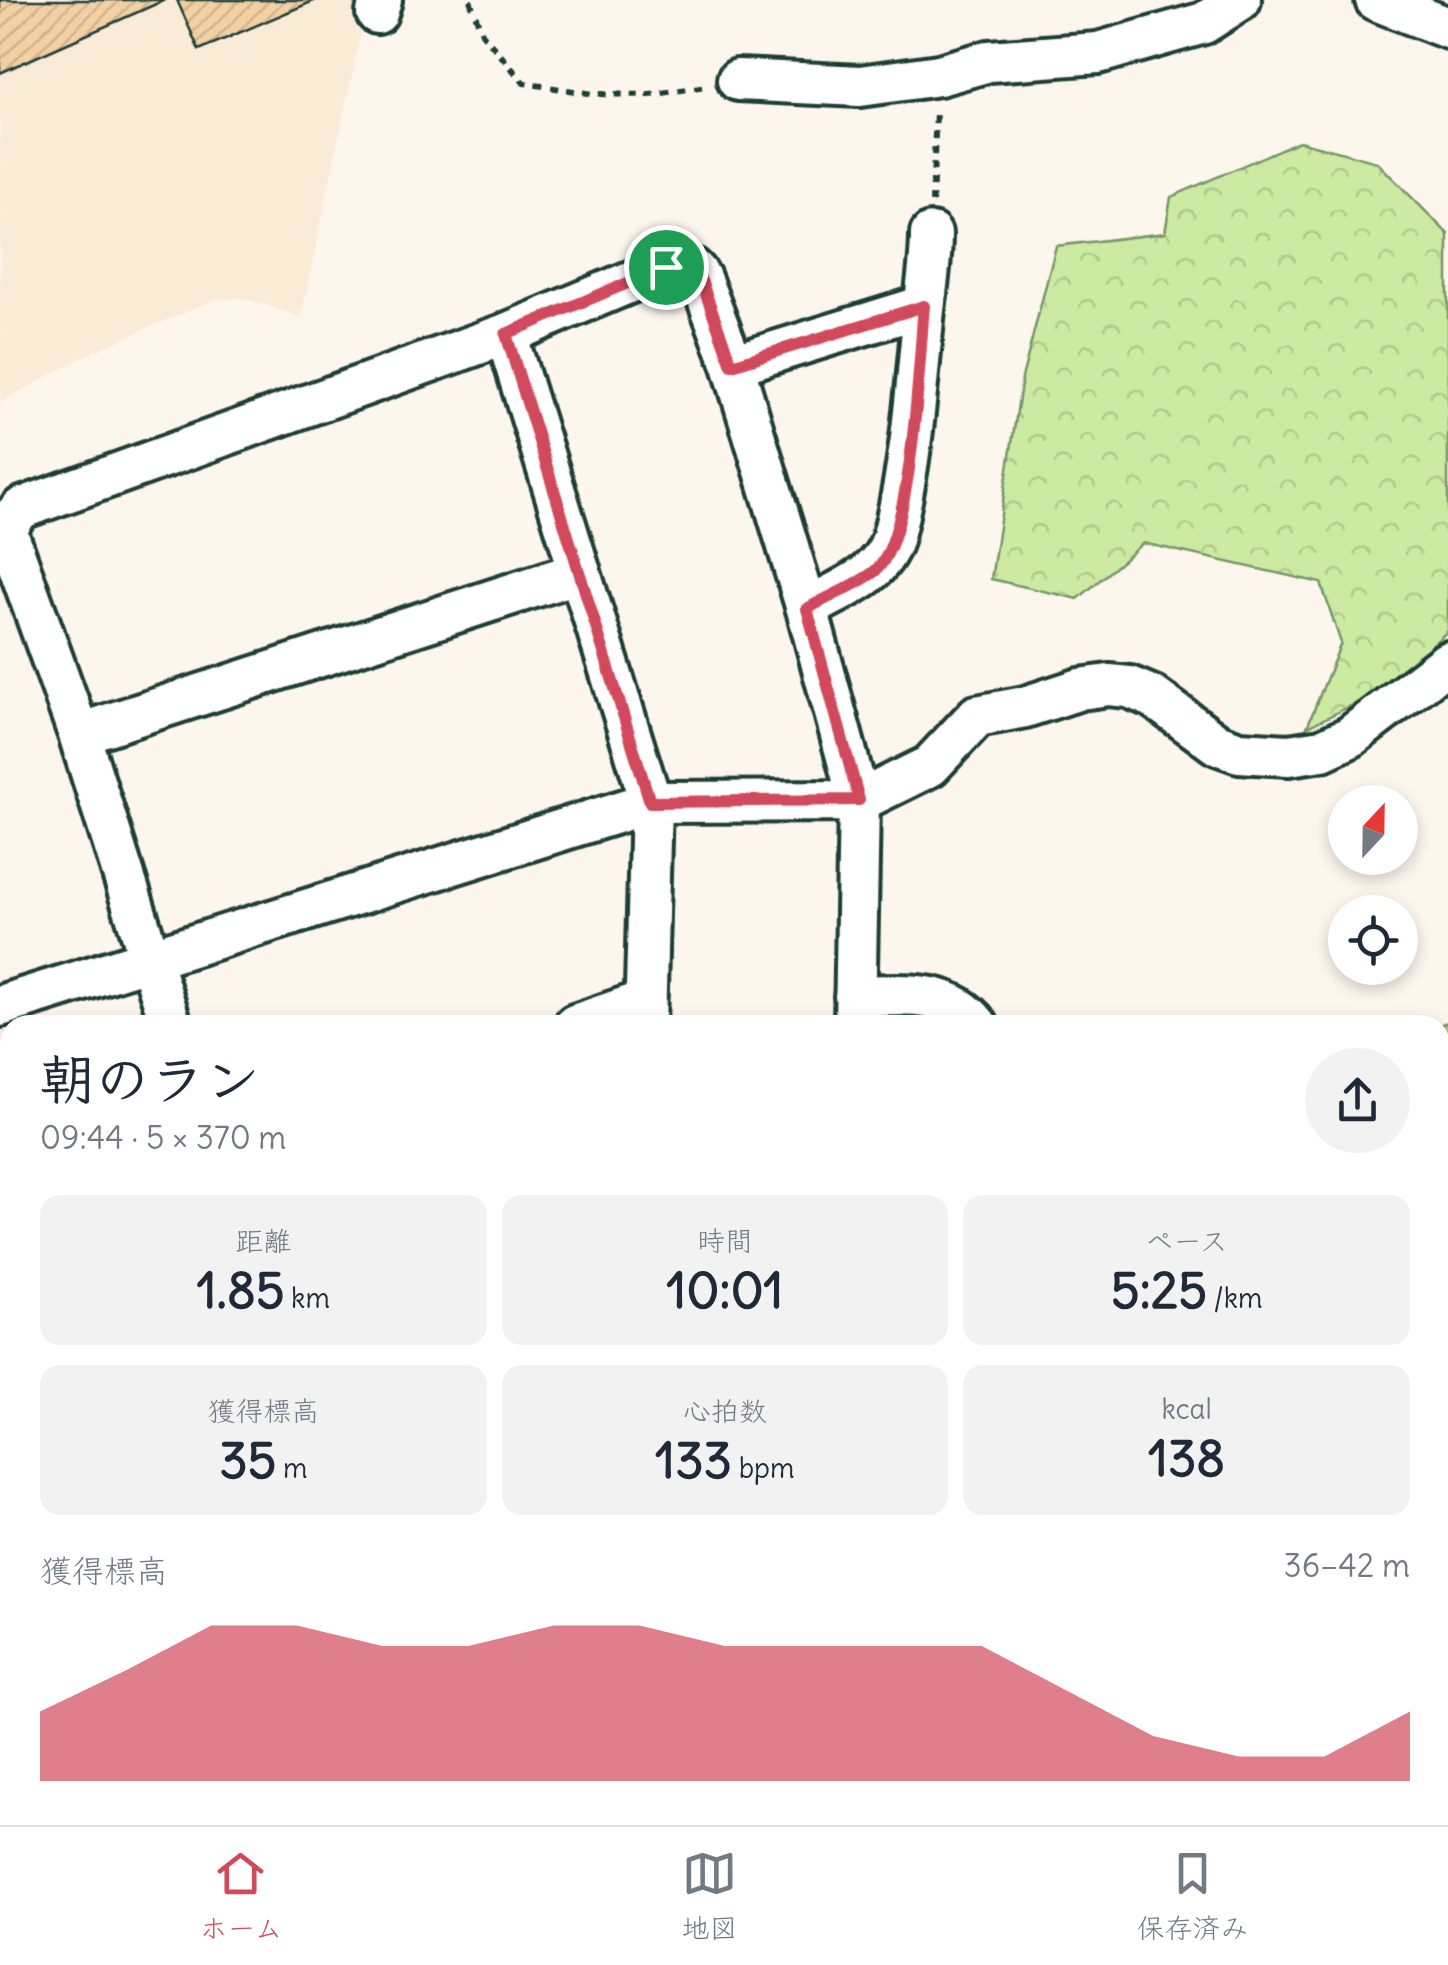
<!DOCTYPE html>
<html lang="ja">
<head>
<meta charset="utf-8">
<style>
	body { margin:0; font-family:Delius,"Klee One",sans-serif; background:#f2f2f3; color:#1f2937; height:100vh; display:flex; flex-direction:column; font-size:38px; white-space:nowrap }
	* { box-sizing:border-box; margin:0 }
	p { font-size:32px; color:#747a83 }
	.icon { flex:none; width:55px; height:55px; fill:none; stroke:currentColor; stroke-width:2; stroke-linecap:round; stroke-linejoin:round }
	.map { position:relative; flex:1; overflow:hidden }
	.panel { position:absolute; left:0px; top:1015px; width:1450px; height:810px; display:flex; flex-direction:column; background:#fff; border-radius:30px 30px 0 0; box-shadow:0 5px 15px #0003 }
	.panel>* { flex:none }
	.needle { width:65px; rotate:22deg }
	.fabs { position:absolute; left:1328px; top:785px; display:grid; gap:20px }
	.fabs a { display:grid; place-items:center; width:90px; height:90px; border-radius:50%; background:#fff; box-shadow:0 5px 15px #0003; font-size:50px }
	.pin { position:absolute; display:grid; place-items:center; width:85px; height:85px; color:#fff; margin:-42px; border:5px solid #fff; border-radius:50%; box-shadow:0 2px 10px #0007 }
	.round { display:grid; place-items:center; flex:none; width:105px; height:105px; border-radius:52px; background:#f2f2f3 }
	.head { display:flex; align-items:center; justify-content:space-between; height:170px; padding:0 40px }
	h1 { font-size:55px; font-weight:700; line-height:75px }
	.metrics { display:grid; grid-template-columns:repeat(3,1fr); gap:15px; height:170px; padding:10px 40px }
	.metrics div { display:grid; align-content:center; border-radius:20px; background:#f2f2f3; text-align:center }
	.metrics b { font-size:50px; font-weight:700 }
	.metrics small { font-size:28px; font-weight:400 }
	.metrics p { font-size:28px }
	.chart { height:280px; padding:20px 40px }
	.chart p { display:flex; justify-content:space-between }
	.chart svg { width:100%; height:180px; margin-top:10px; fill:#d1495b; opacity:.7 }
	.tab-bar { display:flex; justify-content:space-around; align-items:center; height:140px; border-top:2px solid #e0e1e3; background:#fff; font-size:28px; color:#747a83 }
	.tab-bar a { display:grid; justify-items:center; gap:5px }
	.tab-bar .selected { color:#d1495b }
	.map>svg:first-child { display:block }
	.built { fill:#faebd7 }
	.forest { fill:url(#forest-crowns); stroke:#76946a; stroke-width:2.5 }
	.building { fill:url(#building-hatch); stroke:#1f3d34; stroke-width:2.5 }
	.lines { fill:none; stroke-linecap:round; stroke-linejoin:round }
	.minor-casing { stroke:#1f3d34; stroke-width:48 }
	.path { stroke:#1f3d34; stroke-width:6; stroke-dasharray:8 8; stroke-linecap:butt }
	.minor { stroke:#fff; stroke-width:40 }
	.route-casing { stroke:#fff; stroke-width:20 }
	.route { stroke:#d1495b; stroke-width:12 }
</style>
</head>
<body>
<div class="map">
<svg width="1448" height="1825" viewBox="0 0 1448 1825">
	<defs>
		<pattern id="forest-crowns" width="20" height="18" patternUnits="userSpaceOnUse" patternTransform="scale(2.5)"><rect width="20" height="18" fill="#cceaa1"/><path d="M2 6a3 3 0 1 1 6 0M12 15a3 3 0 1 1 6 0" fill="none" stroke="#afca8b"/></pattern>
		<pattern id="building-hatch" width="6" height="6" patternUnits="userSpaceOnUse" patternTransform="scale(2.5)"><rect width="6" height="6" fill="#f3d0a4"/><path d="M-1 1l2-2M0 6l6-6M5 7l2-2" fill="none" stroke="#d0b48e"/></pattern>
	</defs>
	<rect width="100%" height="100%" fill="#fdf6ed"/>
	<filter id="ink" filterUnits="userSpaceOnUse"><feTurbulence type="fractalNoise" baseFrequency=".01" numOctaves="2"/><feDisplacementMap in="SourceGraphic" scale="20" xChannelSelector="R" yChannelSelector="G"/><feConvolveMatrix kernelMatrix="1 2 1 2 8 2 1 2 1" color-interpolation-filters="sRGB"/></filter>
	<g filter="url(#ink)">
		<path class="built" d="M0,0H368L301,317L243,298L216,299L94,351L0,403Z"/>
		<path class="forest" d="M1299,141L1377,162L1448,234V631L1375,694L1307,727L1341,643L1321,583L1143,543L1078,599L991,579L1022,378L1056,246L1165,233L1171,197Z
			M1448,1022V1207L1440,1198L1439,1025Z
			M570,1815H640L676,1825H592Z"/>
		<path class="building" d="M0,0H165L0,73Z
			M177,0H316L199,50Z
			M0,1769L10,1772V1815H90L97,1825H0Z
			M207,1816L229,1825H204Z"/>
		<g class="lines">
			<defs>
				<path id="minor" d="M1376,0L1448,28
					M377,13L381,0
					M738,80L860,86L939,75L989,61L1098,53L1204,23L1240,0
					M506,334L651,802L645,1025
					M733,365L924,306
					M807,609C839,589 879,578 892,540C911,467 916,393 923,319C926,290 931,263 931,234
					M79,734L580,572
					M855,996C898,996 948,987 977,1025
					M0,1006L651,802L859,801L930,766L977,716L1025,707L1080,689L1109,685L1129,687L1153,697L1217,744L1239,752L1289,755L1322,750L1350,737L1448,662
					M171,1025L79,734L7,533L12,518L22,508L506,334L666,267C683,264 691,262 700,278L733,365L807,609L859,801L855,1025
					M575,1025L645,1001
					M0,1205L10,1237
					M1440,1606L1448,1603
					M0,1618L10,1616
					M472,1815L495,1825
					M1031,1815L1035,1825
					M1286,1825L1287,1815"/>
			</defs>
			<use href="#minor" class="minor-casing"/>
			<path class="path" d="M470,0L482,33L524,83L593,94L650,95L706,86
				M932,203L936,111
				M160,1825L165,1815"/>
			<use href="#minor" class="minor"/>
		</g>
	</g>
	<g class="lines" filter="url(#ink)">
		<defs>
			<path id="route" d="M686,263L695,268L700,278L732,365L924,306C919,358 913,540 875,571C860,584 825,598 807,609L859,800L650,802L506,334L666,267Z"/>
		</defs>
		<use href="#route" class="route-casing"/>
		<use href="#route" class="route"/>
	</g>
</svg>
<div class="fabs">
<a><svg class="needle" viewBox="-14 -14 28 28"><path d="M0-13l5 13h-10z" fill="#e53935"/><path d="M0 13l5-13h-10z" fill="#747a83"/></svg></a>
<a><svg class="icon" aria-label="locate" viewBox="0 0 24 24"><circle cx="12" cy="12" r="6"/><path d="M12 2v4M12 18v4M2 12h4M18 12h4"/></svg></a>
</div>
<div class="pin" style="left:666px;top:267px;background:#1e9e55"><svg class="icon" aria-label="arrive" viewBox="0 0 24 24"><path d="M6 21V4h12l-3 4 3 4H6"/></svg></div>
<section class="panel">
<div class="head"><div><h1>朝のラン</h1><p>09:44 · 5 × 370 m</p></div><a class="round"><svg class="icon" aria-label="share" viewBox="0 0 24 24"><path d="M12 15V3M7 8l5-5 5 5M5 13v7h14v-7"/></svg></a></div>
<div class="metrics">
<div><p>距離</p><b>1.85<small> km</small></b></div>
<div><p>時間</p><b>10:01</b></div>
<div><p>ペース</p><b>5:25<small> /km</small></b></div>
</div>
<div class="metrics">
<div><p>獲得標高</p><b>35<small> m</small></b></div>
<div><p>心拍数</p><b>133<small> bpm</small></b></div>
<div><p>kcal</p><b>138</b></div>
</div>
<div class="chart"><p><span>獲得標高</span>36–42 m</p>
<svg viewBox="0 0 160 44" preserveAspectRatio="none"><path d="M0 44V27L10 17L20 6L30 6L40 11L50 11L60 6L70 6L80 11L90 11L100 11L110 11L120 22L130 33L140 38L150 38L160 27V44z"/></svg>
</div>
</section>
</div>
<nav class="tab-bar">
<a class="selected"><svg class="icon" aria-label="home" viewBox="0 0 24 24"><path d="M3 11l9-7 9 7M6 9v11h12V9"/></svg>ホーム</a>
<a><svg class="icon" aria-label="map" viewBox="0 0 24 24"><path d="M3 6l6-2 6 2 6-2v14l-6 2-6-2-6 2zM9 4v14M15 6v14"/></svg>地図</a>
<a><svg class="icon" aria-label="saved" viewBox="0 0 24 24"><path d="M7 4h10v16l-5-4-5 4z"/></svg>保存済み</a>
</nav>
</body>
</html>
